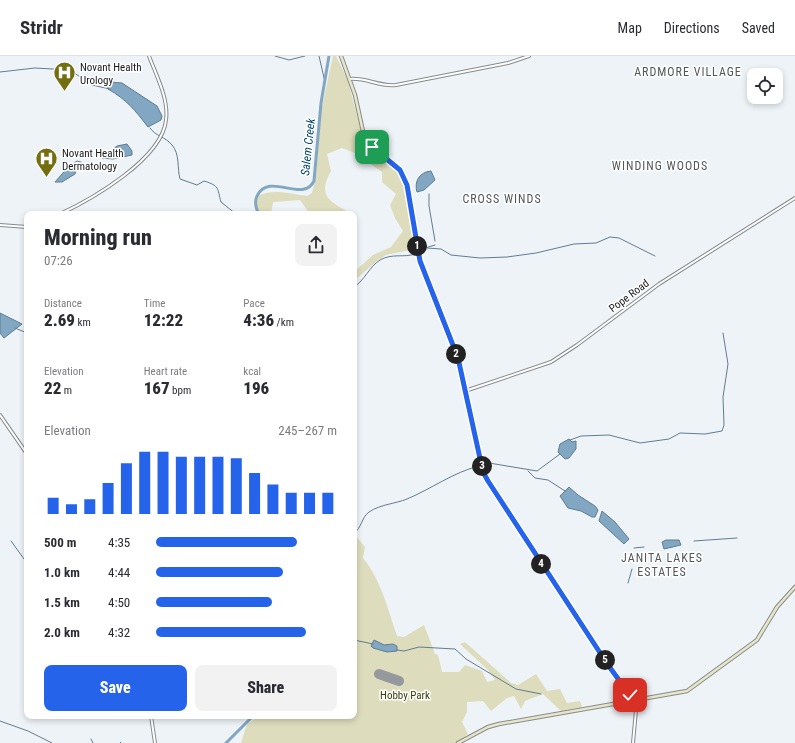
<!DOCTYPE html>
<html lang="en">
<head>
<meta charset="utf-8">
<style>
	body { margin:0; font-family:"Roboto Condensed",sans-serif; background:#f2f2f3; color:#2b2b33; height:100vh; display:flex; flex-direction:column; font-size:15px; white-space:nowrap }
	* { box-sizing:border-box; margin:0 }
	p { font-size:13px; color:#7c7c81 }
	.icon { flex:none; width:22px; height:22px; fill:none; stroke:currentColor; stroke-width:2; stroke-linecap:round; stroke-linejoin:round }
	.map { position:relative; flex:1; overflow:hidden }
	.side { position:absolute; left:24px; top:155px; width:333px; height:508px; display:flex; flex-direction:column; background:#fff; border-radius:8px; box-shadow:0 2px 6px #0003 }
	.side>* { flex:none }
	.tools { position:absolute; left:747px; top:12px; display:grid; gap:8px }
	.tools a { display:grid; place-items:center; width:36px; height:36px; border-radius:8px; background:#fff; box-shadow:0 2px 6px #0003; font-size:20px }
	.pin { position:absolute; display:grid; place-items:center; width:34px; height:34px; color:#fff; margin:-17px; border-radius:8px; box-shadow:0 2px 6px #0006 }
	.km { position:absolute; width:20px; height:20px; margin:-10px; border-radius:50%; background:#222; color:#fff; font-size:11px; line-height:20px; text-align:center }
	.round { display:grid; place-items:center; flex:none; width:42px; height:42px; border-radius:8px; background:#f2f2f3 }
	.head { display:flex; align-items:center; justify-content:space-between; height:68px; padding:0 20px }
	h1 { font-size:22px; font-weight:800; line-height:30px }
	.stats { display:grid; grid-template-columns:repeat(3,1fr); gap:6px; height:68px; padding:4px 20px }
	.stats div { display:grid; align-content:center }
	.stats b { font-size:17px; font-weight:800 }
	.stats small { font-size:11px; font-weight:400 }
	.stats p { font-size:11px }
	.chart { height:112px; padding:8px 20px }
	.chart p { display:flex; justify-content:space-between }
	.chart svg { width:100%; height:72px; margin-top:4px; stroke:#2563eb; stroke-width:6 }
	.button { display:flex; gap:8px; margin-top:auto; padding:8px 20px }
	.button a { flex:1; height:46px; border-radius:8px; background:#2563eb; color:#fff; font-size:16px; font-weight:800; line-height:46px; text-align:center }
	.button a+a { background:#f2f2f3; color:#2b2b33 }
	ul { padding:0 20px; list-style:none; font-size:13px }
	li { display:grid; grid-template-columns:64px 48px 1fr; align-items:center; height:30px }
	li i { height:10px; border-radius:5px; background:#2563eb }
	header { display:flex; align-items:center; gap:24px; box-sizing:border-box; height:56px; padding:0 20px; background:#fff; border-bottom:1px solid #e1e1e2 }
	header strong { font-size:19px }
	nav { display:flex; gap:22px; margin-inline-start:auto; font-size:14px }
	.map>svg:first-child { display:block }
	.green { fill:#dddcbc }
	.water { fill:#81a7c2; stroke:#617c90 }
	.lines { fill:none; stroke-linecap:round; stroke-linejoin:round }
	.stream { stroke:#617c90; stroke-width:1 }
	.river { stroke:#81a7c2; stroke-width:3 }
	.runway { stroke:#95989c; stroke-width:10 }
	.tertiary-casing { stroke:#868b8f; stroke-width:4 }
	.secondary-casing { stroke:#868b8f; stroke-width:4.5 }
	.tertiary { stroke:#fff; stroke-width:2 }
	.secondary { stroke:#e8e6c6; stroke-width:2.5 }
	.route-casing { stroke:#fff; stroke-width:8 }
	.route { stroke:#2563eb; stroke-width:5 }
	.labels { text-anchor:middle; dominant-baseline:central; stroke-width:3; stroke-linejoin:round; paint-order:stroke }
	.poi-label { font-size:11px; fill:#17191a; stroke:#fff; text-anchor:start }
	.street-label { font-size:11px; fill:#17191a; stroke:#fff }
	.park-label { font-size:11px; fill:#3d3a04; stroke:#fff }
	.neighbourhood-label { font-size:12px; letter-spacing:1px; fill:#53575a; stroke:#fff }
	.water-label { font-size:12px; font-style:italic; fill:#00466a; stroke:#fff }
</style>
</head>
<body>
<header>
<strong>Stridr</strong>
<nav><a>Map</a><a>Directions</a><a>Saved</a></nav>
</header>
<div class="map">
<svg width="795" height="687" viewBox="0 0 795 687">
	<rect width="100%" height="100%" fill="#eef3f7"/>
	<path class="green" d="M333,0H336L348,25L361,75L373,94L395,111L403,120L409,144L414,188L415,193L386,199L377,205L354,225V216L373,199L391,191L403,175L395,162L390,149L396,138L382,126V116L355,97L342,92L327,98L331,115C316,142 332,146 352,158H310L300,144L273,146L271,158H261L256,149L258,140C272,132 292,138 307,140L312,137L316,122L321,55Z
		M355,479L365,491L363,502C381,524 388,553 397,580L404,581L424,569L435,598L438,599L442,616H459L465,609L482,615L487,626L495,624L488,614L460,588L465,586L511,627L518,629L536,618L547,635L560,633L567,647L580,645L582,651L561,655L543,638L525,645L521,653L514,640L507,642L491,655L483,645L467,646V656L462,666L468,678L456,687H241L247,668L259,660L276,661L354,660Z"/>
	<path class="water" d="M110,26L122,27L157,50L162,60L161,64L148,71C135,54 127,44 108,33V29Z
		M127,88L132,95V99L113,103L102,102L117,90Z
		M70,109L76,114L75,118L62,126H55Z
		M431,115L435,124L424,134L417,136C414,126 419,116 431,115Z
		M0,257L22,268L4,282L0,277Z
		M569,383L572,386L576,385V393L569,402L565,403L558,396L560,388Z
		M569,431L578,439L595,450L598,454L595,461H592L581,455L568,452L560,440Z
		M602,455L615,466L629,483L624,488L599,465Z
		M666,484H679L681,489L664,493L662,486Z
		M374,584L384,589L393,588L397,590V595L387,596L373,592L371,590Z"/>
	<g class="lines">
		<path class="stream" d="M275,0L289,4L305,0
			M319,0L325,26
			M0,16L35,12L70,14L92,29L110,33
			M150,72C155,80 166,81 172,89C180,98 177,112 180,123L197,129L204,125C220,130 217,132 221,146L236,158
			M71,109L77,105L81,106
			M429,138V150L435,185
			M427,192L441,193L451,199L480,202L507,201L536,197L574,188L596,187L610,181L619,182L655,200
			M421,197L425,192L435,189
			M354,231C365,224 369,211 380,204C392,197 404,202 415,198
			M15,272L27,277
			M570,384L581,380L609,379L640,387L669,383L680,377L705,378L722,375L724,369L723,341L728,308L723,277
			M489,407L537,415L560,398
			M528,415L535,422L548,424L565,435
			M354,477C362,472 361,462 369,456C381,448 395,448 407,443C431,433 454,416 479,410
			M11,485L27,507
			M694,485L737,482
			M634,492L644,491
			M628,527L632,513
			M354,584L373,588
			M397,594L404,595L419,591L455,593L466,603L516,633L541,638
			M0,665L28,675L52,687
			M91,683L93,687
			M120,687L121,686"/>
		<path class="river" d="M259,158C256,153 254,147 257,140C269,115 303,148 314,125L321,47L329,0
			M226,687L253,660"/>
		<path class="runway" d="M379,618L399,625"/>
		<defs>
			<path id="tertiary" d="M349,23C366,21 379,31 396,29L508,7L529,0
				M60,158C92,143 162,103 166,64C169,43 156,19 149,0
				M0,169L27,171
				M465,335L551,306L577,289L659,228L795,142
				M0,359L27,398
				M151,660L155,687
				M633,687L636,654L635,645"/>
			<path id="secondary" d="M341,0L355,39L364,80L372,91L400,114L407,129L419,205L458,302L481,404L487,425L608,609L634,644
				M458,687L488,671L499,668L687,635L757,584L777,551L795,531"/>
		</defs>
		<use href="#tertiary" class="tertiary-casing"/>
		<use href="#secondary" class="secondary-casing"/>
		<use href="#tertiary" class="tertiary"/>
		<use href="#secondary" class="secondary"/>
	</g>
	<g class="lines">
		<defs>
			<path id="route" d="M372,91L400,114L407,129L420,205L458,302L483,416L488,425L608,609L630,639"/>
		</defs>
		<use href="#route" class="route-casing"/>
		<use href="#route" class="route"/>
	</g>
	<defs>
		<symbol id="hospital-pin" viewBox="-11 -11 22 30"><path d="M0 17L-7.5 6A9.5 9.5 0 1 1 7.5 6Z" fill="#736e0e" stroke="#fff"/><path d="M-5-5h3v3.5h4V-5h3V5h-3V1.5h-4V5h-3Z" fill="#fff"/></symbol>
	</defs>
	<g fill-rule="evenodd">
		<use href="#hospital-pin" x="52" y="4" width="25" height="34"/>
		<use href="#hospital-pin" x="34" y="90" width="25" height="34"/>
	</g>
	<g class="labels">
		<g class="poi-label">
			<text x="80" y="11">Novant Health<tspan x="80" dy="13">Urology</tspan></text>
			<text x="62" y="97">Novant Health<tspan x="62" dy="13">Dermatology</tspan></text>
		</g>
		<g class="street-label">
			<text transform="translate(629 240) rotate(-37)">Pope Road</text>
		</g>
		<g class="park-label">
			<text x="405" y="639">Hobby Park</text>
		</g>
		<g class="neighbourhood-label">
			<text x="688" y="16">ARDMORE VILLAGE</text>
			<text x="660" y="110">WINDING WOODS</text>
			<text x="502" y="143">CROSS WINDS</text>
			<text x="662" y="502">JANITA LAKES<tspan x="662" dy="14">ESTATES</tspan></text>
		</g>
		<g class="water-label">
			<text transform="translate(308 91) rotate(-84)">Salem Creek</text>
		</g>
	</g>
</svg>
<div class="tools">
<a><svg class="icon" aria-label="locate" viewBox="0 0 24 24"><circle cx="12" cy="12" r="6"/><path d="M12 2v4M12 18v4M2 12h4M18 12h4"/></svg></a>
</div>
<div class="pin" style="left:372px;top:91px;background:#1e9e55"><svg class="icon" aria-label="arrive" viewBox="0 0 24 24"><path d="M6 21V4h12l-3 4 3 4H6"/></svg></div>
<div class="pin" style="left:630px;top:639px;background:#d93025"><svg class="icon" aria-label="check" viewBox="0 0 24 24"><path d="M5 12l5 5 9-10"/></svg></div>
<b class="km" style="left:417px;top:190px">1</b>
<b class="km" style="left:456px;top:298px">2</b>
<b class="km" style="left:482px;top:410px">3</b>
<b class="km" style="left:541px;top:508px">4</b>
<b class="km" style="left:605px;top:604px">5</b>
<section class="side">
<div class="head"><div><h1>Morning run</h1><p>07:26</p></div><a class="round"><svg class="icon" aria-label="share" viewBox="0 0 24 24"><path d="M12 15V3M7 8l5-5 5 5M5 13v7h14v-7"/></svg></a></div>
<div class="stats">
<div><p>Distance</p><b>2.69<small> km</small></b></div>
<div><p>Time</p><b>12:22</b></div>
<div><p>Pace</p><b>4:36<small> /km</small></b></div>
</div>
<div class="stats">
<div><p>Elevation</p><b>22<small> m</small></b></div>
<div><p>Heart rate</p><b>167<small> bpm</small></b></div>
<div><p>kcal</p><b>196</b></div>
</div>
<div class="chart"><p><span>Elevation</span>245–267 m</p>
<svg viewBox="0 0 160 44" preserveAspectRatio="none"><path d="M5 44V34M15 44V38M25 44V35M35 44V25M45 44V13M55 44V6M65 44V6M75 44V9M85 44V9M95 44V9M105 44V10M115 44V19M125 44V26M135 44V31M145 44V31M155 44V31"/></svg>
</div>
<ul>
<li><b>500 m</b>4:35<i style="width:78%"></i></li>
<li><b>1.0 km</b>4:44<i style="width:70%"></i></li>
<li><b>1.5 km</b>4:50<i style="width:64%"></i></li>
<li><b>2.0 km</b>4:32<i style="width:83%"></i></li>
</ul>
<div class="button"><a>Save</a><a>Share</a></div>
</section>
</div>
</body>
</html>
